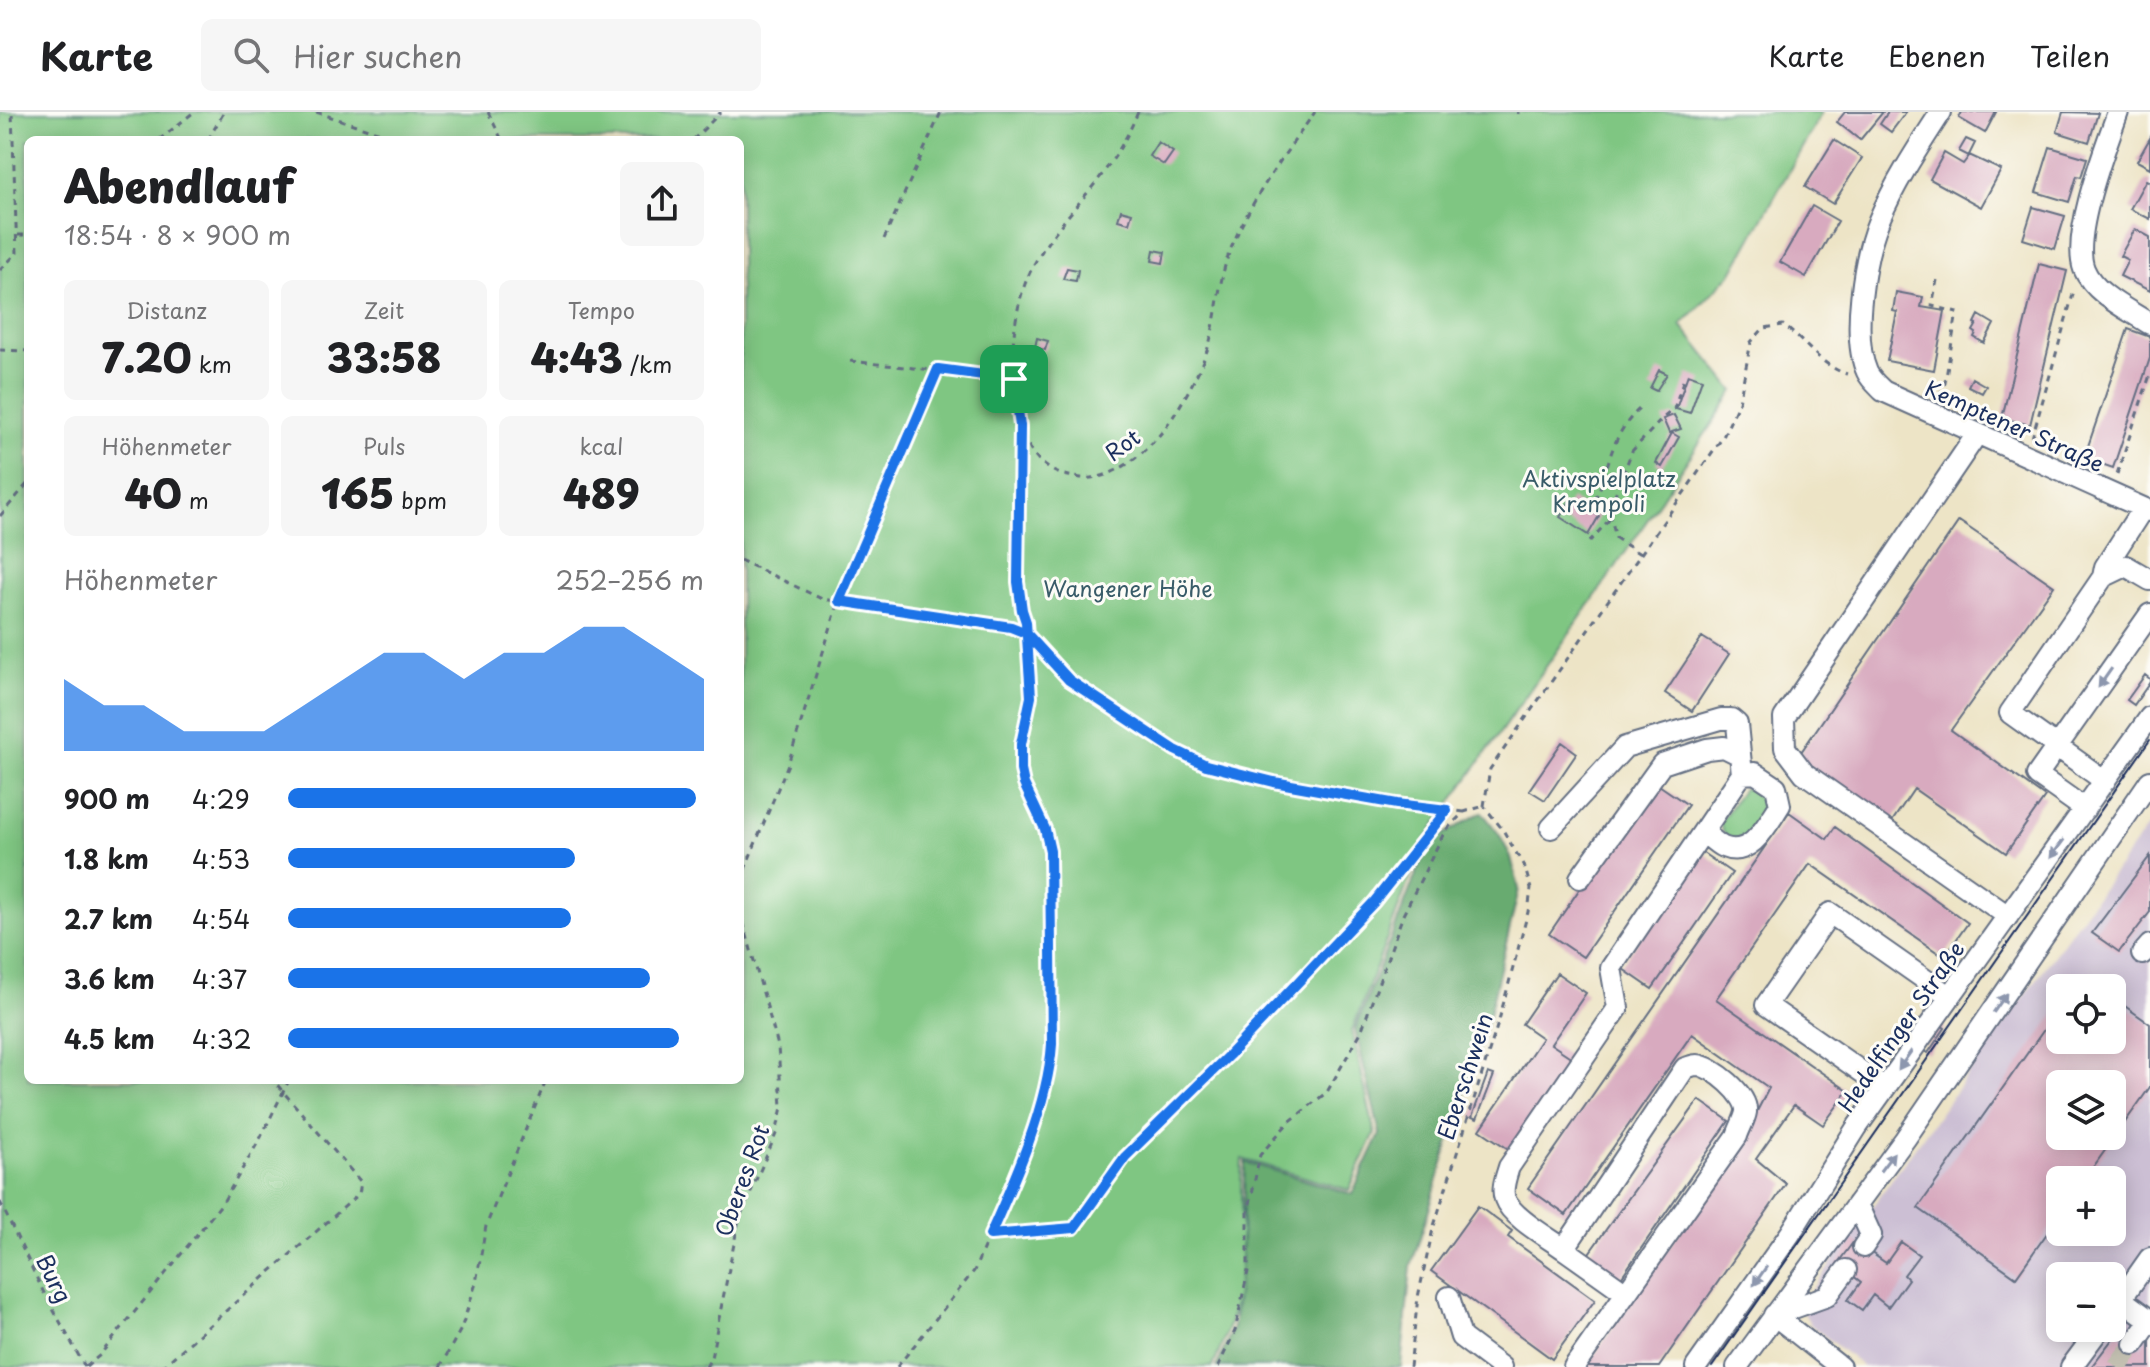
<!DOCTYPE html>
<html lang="de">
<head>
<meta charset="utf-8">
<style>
	body { margin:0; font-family:"Playpen Sans",sans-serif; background:#f6f6f6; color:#202124; height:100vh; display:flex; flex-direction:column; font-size:30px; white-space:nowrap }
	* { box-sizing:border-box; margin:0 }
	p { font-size:26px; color:#757577 }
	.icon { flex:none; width:44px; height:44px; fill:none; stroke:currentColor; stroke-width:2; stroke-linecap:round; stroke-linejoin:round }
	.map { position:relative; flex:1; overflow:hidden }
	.details { position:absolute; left:24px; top:24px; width:720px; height:948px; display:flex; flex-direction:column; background:#fff; border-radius:12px; box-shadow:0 4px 20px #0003 }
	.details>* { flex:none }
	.buttons { position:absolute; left:2046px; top:862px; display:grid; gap:16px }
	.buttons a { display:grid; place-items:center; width:80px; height:80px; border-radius:12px; background:#fff; box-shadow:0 4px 20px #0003; font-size:40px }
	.pin { position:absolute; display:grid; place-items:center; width:68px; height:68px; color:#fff; margin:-34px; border-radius:16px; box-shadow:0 4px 12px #0006 }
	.round { display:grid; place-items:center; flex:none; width:84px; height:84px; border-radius:12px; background:#f6f6f6 }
	.overview { display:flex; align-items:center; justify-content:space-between; height:136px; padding:0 40px }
	h1 { font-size:44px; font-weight:800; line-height:60px }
	.figures { display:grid; grid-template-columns:repeat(3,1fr); gap:12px; height:136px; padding:8px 40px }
	.figures div { display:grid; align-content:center; border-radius:12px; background:#f6f6f6; text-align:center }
	.figures b { font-size:40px; font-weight:800 }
	.figures small { font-size:22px; font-weight:400 }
	.figures p { font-size:22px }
	.chart { height:224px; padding:16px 40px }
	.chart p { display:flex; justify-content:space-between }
	.chart svg { width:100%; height:144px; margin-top:8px; fill:#1a73e8; opacity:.7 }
	ul { padding:0 40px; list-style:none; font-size:26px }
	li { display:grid; grid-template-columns:128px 96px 1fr; align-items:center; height:60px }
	li i { height:20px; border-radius:10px; background:#1a73e8 }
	header { display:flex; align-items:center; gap:48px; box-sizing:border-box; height:112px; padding:0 40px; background:#fff; border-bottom:2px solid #e0e0e0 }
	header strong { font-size:38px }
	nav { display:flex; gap:44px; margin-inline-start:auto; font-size:28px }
	.search { width:560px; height:72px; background:#f6f6f6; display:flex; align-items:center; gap:20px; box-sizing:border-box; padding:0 28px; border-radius:12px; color:#757577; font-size:30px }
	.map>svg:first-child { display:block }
	.industrial { fill:#ccbfd4; fill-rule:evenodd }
	.green { fill:#7fc682; stroke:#4d7a70; stroke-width:2; fill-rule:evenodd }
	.forest { fill:#67ab70; stroke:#416d67; stroke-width:2 }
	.building { fill:#d8aabf; fill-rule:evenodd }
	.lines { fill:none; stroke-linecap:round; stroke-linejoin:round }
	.minor-tunnel { stroke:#c3c0b1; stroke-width:20; stroke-dasharray:20 10; stroke-linecap:butt }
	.minor-casing { stroke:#646e82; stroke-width:24 }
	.path { stroke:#646e82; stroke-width:3; stroke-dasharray:6 6; stroke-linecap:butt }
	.minor { stroke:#fff; stroke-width:20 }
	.tram { stroke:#1b2f5e; stroke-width:2 }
	.oneway { fill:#8d97ae }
	.route-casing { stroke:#fff; stroke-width:16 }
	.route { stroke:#1a73e8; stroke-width:10 }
	.labels { text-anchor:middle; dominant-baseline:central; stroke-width:6; stroke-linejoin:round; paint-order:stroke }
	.street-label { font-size:22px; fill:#1b2f5e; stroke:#fdfcf7 }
	.park-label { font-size:22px; fill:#395c69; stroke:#fdfcf7 }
</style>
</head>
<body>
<header>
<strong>Karte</strong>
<div class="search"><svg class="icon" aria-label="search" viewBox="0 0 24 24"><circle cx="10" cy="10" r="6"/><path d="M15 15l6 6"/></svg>Hier suchen</div>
<nav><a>Karte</a><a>Ebenen</a><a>Teilen</a></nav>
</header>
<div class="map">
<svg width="2150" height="1255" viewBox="0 0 2150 1255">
	<rect width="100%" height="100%" fill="#fdfcf7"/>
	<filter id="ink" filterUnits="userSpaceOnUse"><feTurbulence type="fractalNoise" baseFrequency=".0125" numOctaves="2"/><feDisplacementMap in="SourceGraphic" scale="16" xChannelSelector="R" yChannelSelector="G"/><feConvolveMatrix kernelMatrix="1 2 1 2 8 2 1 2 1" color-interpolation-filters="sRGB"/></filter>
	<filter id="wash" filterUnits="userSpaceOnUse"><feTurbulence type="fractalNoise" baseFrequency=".006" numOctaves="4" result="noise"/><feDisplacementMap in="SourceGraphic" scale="32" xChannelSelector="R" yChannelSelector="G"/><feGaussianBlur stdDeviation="1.8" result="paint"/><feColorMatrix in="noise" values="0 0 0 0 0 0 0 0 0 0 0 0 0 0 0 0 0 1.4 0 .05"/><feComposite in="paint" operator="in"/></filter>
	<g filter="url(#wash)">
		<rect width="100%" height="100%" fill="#ede4c6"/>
		<path class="industrial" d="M2150,711V1255H1863L1810,1212L1803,1199L1806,1186ZM2060,876H2112V928H2060ZM2060,972H2112V1024H2060ZM2060,1068H2112V1120H2060ZM2060,1164H2112V1216H2060Z"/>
		<path class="green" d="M0,0H1822L1732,161L1681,213L1734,279L1615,456L1423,731L1352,919L1375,1021L1349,1078L1242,1047C1240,1081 1242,1113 1241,1147C1241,1185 1227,1221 1213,1255H0ZM28,28H740V968H28Z
			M1757,673L1767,679L1770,692C1762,705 1751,732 1732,726C1723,723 1722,718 1720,710L1743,677Z"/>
		<path class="forest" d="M1482,700L1499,722L1511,745L1519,777L1489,903L1411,1155L1401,1255H1217L1233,1215L1241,1150L1245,1050L1352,1082L1380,1022L1355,917L1428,732Z"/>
		<g id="blocks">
			<path class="building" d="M1845,0H1883L1860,28L1837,10Z
				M1888,0H1906L1891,20L1880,12Z
				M1962,0H1996L1985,21L1959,6Z
				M2063,0L2098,1L2089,30L2057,20Z
				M2150,26V56L2137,49Z
				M1966,27L1975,31L1969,43L2001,58L1981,95L1930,67L1944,41L1963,52L1969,44L1959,39Z
				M1834,28L1862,46L1833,92L1805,75Z
				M1158,30L1173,40L1164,53L1149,44Z
				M2050,35L2087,46L2081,65L2077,64L2069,90L2036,80Z
				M2146,68L2150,70V107L2130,97Z
				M1812,94L1838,109L1806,165L1780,150Z
				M2033,95L2065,104L2055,137L2023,127Z
				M1121,98L1132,101L1129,111L1118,108Z
				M2135,117L2150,125V179L2120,164L2128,148L2120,144Z
				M1154,138L1165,140L1163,151L1152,149Z
				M2039,152L2067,159L2030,313L2002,306Z
				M1067,156L1078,158L1076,169L1063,167Z
				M1896,180L1923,185L1921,195L1945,199L1934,258L1887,249L1897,200L1893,199Z
				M1979,203L1994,212L1984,231L1974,225L1976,221L1973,219L1977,212L1975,211Z
				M2128,217L2150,225V246L2113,356L2084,346Z
				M1037,226L1048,229L1045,238L1035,235Z
				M1659,258L1667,262L1656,279L1650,276Z
				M1688,262L1702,267L1690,301L1676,297Z
				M1972,266L1986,274L1982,281L1968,274Z
				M1674,303L1681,317L1669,321L1663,307Z
				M1672,321L1679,325L1662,355L1656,351Z
				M1571,387L1599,404L1588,423L1560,405Z
				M1959,409L2054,474L1951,618L2045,685L2006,741L1914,677L1891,711L1797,646Z
				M1702,525L1729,542L1692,599L1665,581Z
				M2145,563L2150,567V570L2134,593L2127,588Z
				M1562,630L1577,641L1545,688L1529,678Z
				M1653,669L1688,693L1583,845L1549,822Z
				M1789,700L1827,727L1835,715L1968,811L1944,845L1810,752L1716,887L1848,979L1823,1013L1794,993L1756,1047L1786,1072L1659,1255H1586L1739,1034L1769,976L1692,922L1566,1103L1528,1076Z
				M1700,739L1732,761L1652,877L1620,855Z
				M2150,744V800L2119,840L2092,821Z
				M1557,861L1586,881L1551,932L1572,946L1510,1038L1480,1018L1542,926L1522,912Z
				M2082,864L2099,876H2073Z
				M2112,885L2150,912V975L2084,1068H2060V1103L2016,1165L1918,1096L2060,895V928H2112ZM2060,972H2112V1024H2060Z
				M1941,913L1945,916L1928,941L1923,938Z
				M1488,961L1494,963L1477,1007L1472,1005Z
				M1699,988L1729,1009L1620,1167L1587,1144Z
				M1478,1094L1512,1119L1508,1125L1595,1188L1552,1247L1431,1159Z
				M1854,1129L1886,1151L1901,1130L1919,1143L1904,1163L1908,1167L1888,1195L1873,1183L1862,1198L1848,1188L1861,1170L1837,1152Z
				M2118,1220L2140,1236L2150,1223V1255H2091Z"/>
		</g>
	</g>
	<g filter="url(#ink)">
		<use href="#blocks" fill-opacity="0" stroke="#646e82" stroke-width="2"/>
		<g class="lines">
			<path class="minor-tunnel" d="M2117,1255L2134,1232"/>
			<defs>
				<path id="minor" d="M1941,0C1919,34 1895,70 1879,108C1864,144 1851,224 1867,260C1870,267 1878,274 1883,279L2150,399
					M2118,0C2106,34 2071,123 2084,157C2094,182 2129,198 2150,212
					M1977,322L1784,606L1785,636L1804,661L2008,804
					M2103,465L2126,454L2150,468
					M2105,669L2010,601L2103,465L2105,455L2143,396
					M2085,697L2037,663L2150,502
					M1551,716L1625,635L1721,607H1731L1737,612L1742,662
					M1580,766L1662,652L1707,637L1724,635L1740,643
					M2142,842L2150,833
					M1885,976L1766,893L1830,801L1950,885
					M1857,1092L1871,1123L1863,1135
					M1564,1137C1549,1126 1511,1105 1505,1087C1501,1077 1506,1065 1509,1055L1618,896L1611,856L1742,662L1755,661L1776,675L1780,693C1768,711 1751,747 1723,735C1716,732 1709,724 1703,720
					M1449,1185L1461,1225L1501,1255
					M2121,1187L2150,1208
					M2112,1200L2150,1146
					M1774,1203L1827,1184L1846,1158
					M1774,1203L1840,1255
					M2134,1232L2150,1209
					M1574,1255L1737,1024C1739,1017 1745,1007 1746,1000C1748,983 1713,954 1697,953C1693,953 1689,955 1685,956L1564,1137L1626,1181
					M1696,1255L1790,1122L1857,1015L2150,605
					M1737,1255L1905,1027L2150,669
					M2071,1255L2100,1216"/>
			</defs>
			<use href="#minor" class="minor-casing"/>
			<path class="path" d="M316,0L402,28
				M488,0L502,28
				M1138,0C1130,19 1121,36 1109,53C1081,93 1043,125 1025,172C1008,217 1002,324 1047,355C1057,363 1069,364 1081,366C1112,369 1143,343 1162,320C1178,301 1204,253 1210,229C1218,198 1219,163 1232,134C1252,86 1285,42 1315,0
				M1518,2V0
				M159,28L194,0
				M208,28L224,0
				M693,28L721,0
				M18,123H28
				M884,127L941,0
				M0,158L17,141L12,0
				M1937,168L1932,194L1957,200L1945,271L1939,285
				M0,238L28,239
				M850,249L1014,267
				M2032,326L2074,179
				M2117,362L2150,263
				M1594,392L1609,398
				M1589,398C1612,361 1604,331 1639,297
				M0,404L28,371
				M1589,430L1610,407
				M1640,442L1616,426L1609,398L1632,339L1664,305L1674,297L1684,266
				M740,448L822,487L1011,515L1026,521L1069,568L1175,638L1206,653L1274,670L1397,692L1464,700
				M1484,694L1490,657L1723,325L1739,290L1751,230L1764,216L1783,213C1805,229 1821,254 1847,262
				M740,769L788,652L839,489L938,257
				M0,1090L43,1179L85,1255
				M991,1123L1074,1116L1125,1045L1229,943L1374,790L1447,698
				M86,1255L100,1243L223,1090L261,1025L289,968
				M162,1255L359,1082L361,1070L273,968
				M440,1255L461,1217L476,1171L486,1114L546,968
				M706,1255L711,1246L739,1107L776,1022L782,995L778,934L740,799
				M897,1255L974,1159L1025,1037L1046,970L1052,932L1050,739L1045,717L1024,672L1021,658V632L1031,585L1026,510L1022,498L1018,470L1020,314
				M1218,1255L1235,1219L1248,1159V1101L1260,1043L1288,1011L1327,980L1361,920L1403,803L1445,719L1464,700L1484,694
				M1410,1255L1418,1185L1433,1117L1499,908L1528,800L1531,777L1525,756L1503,718L1484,694"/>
			<use href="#minor" class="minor"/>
			<path class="tram" d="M1712,1255L2150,628"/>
		</g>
		<defs><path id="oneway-solid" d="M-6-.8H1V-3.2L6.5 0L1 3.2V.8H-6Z" transform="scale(2)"/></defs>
		<g class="oneway">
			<use href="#oneway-solid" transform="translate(2105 566) rotate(125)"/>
			<use href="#oneway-solid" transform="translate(2057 737) rotate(126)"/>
			<use href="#oneway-solid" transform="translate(2000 891) rotate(-55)"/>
			<use href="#oneway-solid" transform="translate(1905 948) rotate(125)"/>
			<use href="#oneway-solid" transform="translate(1887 1050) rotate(-53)"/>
			<use href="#oneway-solid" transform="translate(1760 1164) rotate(125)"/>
		</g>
	</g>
	<g class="lines" filter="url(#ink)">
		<defs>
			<path id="route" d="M1014,267L1020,314L1018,470L1022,498L1026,510L1031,585L1021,632V658L1024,672L1045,717L1050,739L1052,932C1048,993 1015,1067 990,1123L1074,1116L1125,1045L1229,943L1374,790L1447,698L1397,692L1274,670L1206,653L1175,638L1069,568L1026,521L1011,515L839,489L938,257L1014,267"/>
		</defs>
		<use href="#route" class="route-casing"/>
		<use href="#route" class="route"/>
	</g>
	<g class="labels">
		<g class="street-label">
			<text transform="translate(2015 313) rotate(24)">Kemptener Straße</text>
			<text transform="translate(1122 332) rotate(-36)">Rot</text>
			<text transform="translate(1900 914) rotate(-55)">Hedelfinger Straße</text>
			<text transform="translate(1464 964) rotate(-72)">Eberschwein</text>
			<text transform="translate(741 1068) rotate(-70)">Oberes Rot</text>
			<text transform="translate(55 1166) rotate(64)">Burg</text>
		</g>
		<g class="park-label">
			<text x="1599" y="365">Aktivspielplatz<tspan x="1599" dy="25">Krempoli</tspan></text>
			<text x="1128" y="475">Wangener Höhe</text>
		</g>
	</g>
</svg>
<div class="buttons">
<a><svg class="icon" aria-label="locate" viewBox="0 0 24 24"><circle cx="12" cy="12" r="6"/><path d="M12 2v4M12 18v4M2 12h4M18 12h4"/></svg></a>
<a><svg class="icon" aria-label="layers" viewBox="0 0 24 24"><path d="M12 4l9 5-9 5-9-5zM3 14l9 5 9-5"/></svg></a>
<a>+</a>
<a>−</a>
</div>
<div class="pin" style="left:1014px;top:267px;background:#1e9e55"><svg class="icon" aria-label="arrive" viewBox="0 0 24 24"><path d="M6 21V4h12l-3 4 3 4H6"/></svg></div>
<section class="details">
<div class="overview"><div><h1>Abendlauf</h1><p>18:54 · 8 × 900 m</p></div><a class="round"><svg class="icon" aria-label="share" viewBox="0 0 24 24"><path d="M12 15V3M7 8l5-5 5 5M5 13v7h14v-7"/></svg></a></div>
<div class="figures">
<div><p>Distanz</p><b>7.20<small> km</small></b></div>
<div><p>Zeit</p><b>33:58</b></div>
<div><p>Tempo</p><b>4:43<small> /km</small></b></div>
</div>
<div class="figures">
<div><p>Höhenmeter</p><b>40<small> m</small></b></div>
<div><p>Puls</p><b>165<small> bpm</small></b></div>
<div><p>kcal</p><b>489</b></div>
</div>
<div class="chart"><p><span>Höhenmeter</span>252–256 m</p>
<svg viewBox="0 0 160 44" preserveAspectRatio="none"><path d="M0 44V22L10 30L20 30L30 38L40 38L50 38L60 30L70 22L80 14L90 14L100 22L110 14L120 14L130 6L140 6L150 14L160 22V44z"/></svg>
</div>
<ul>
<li><b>900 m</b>4:29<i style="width:98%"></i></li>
<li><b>1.8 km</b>4:53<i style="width:69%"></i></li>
<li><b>2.7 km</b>4:54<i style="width:68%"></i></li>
<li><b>3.6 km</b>4:37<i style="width:87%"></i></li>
<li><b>4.5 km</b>4:32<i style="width:94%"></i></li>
</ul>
</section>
</div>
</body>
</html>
